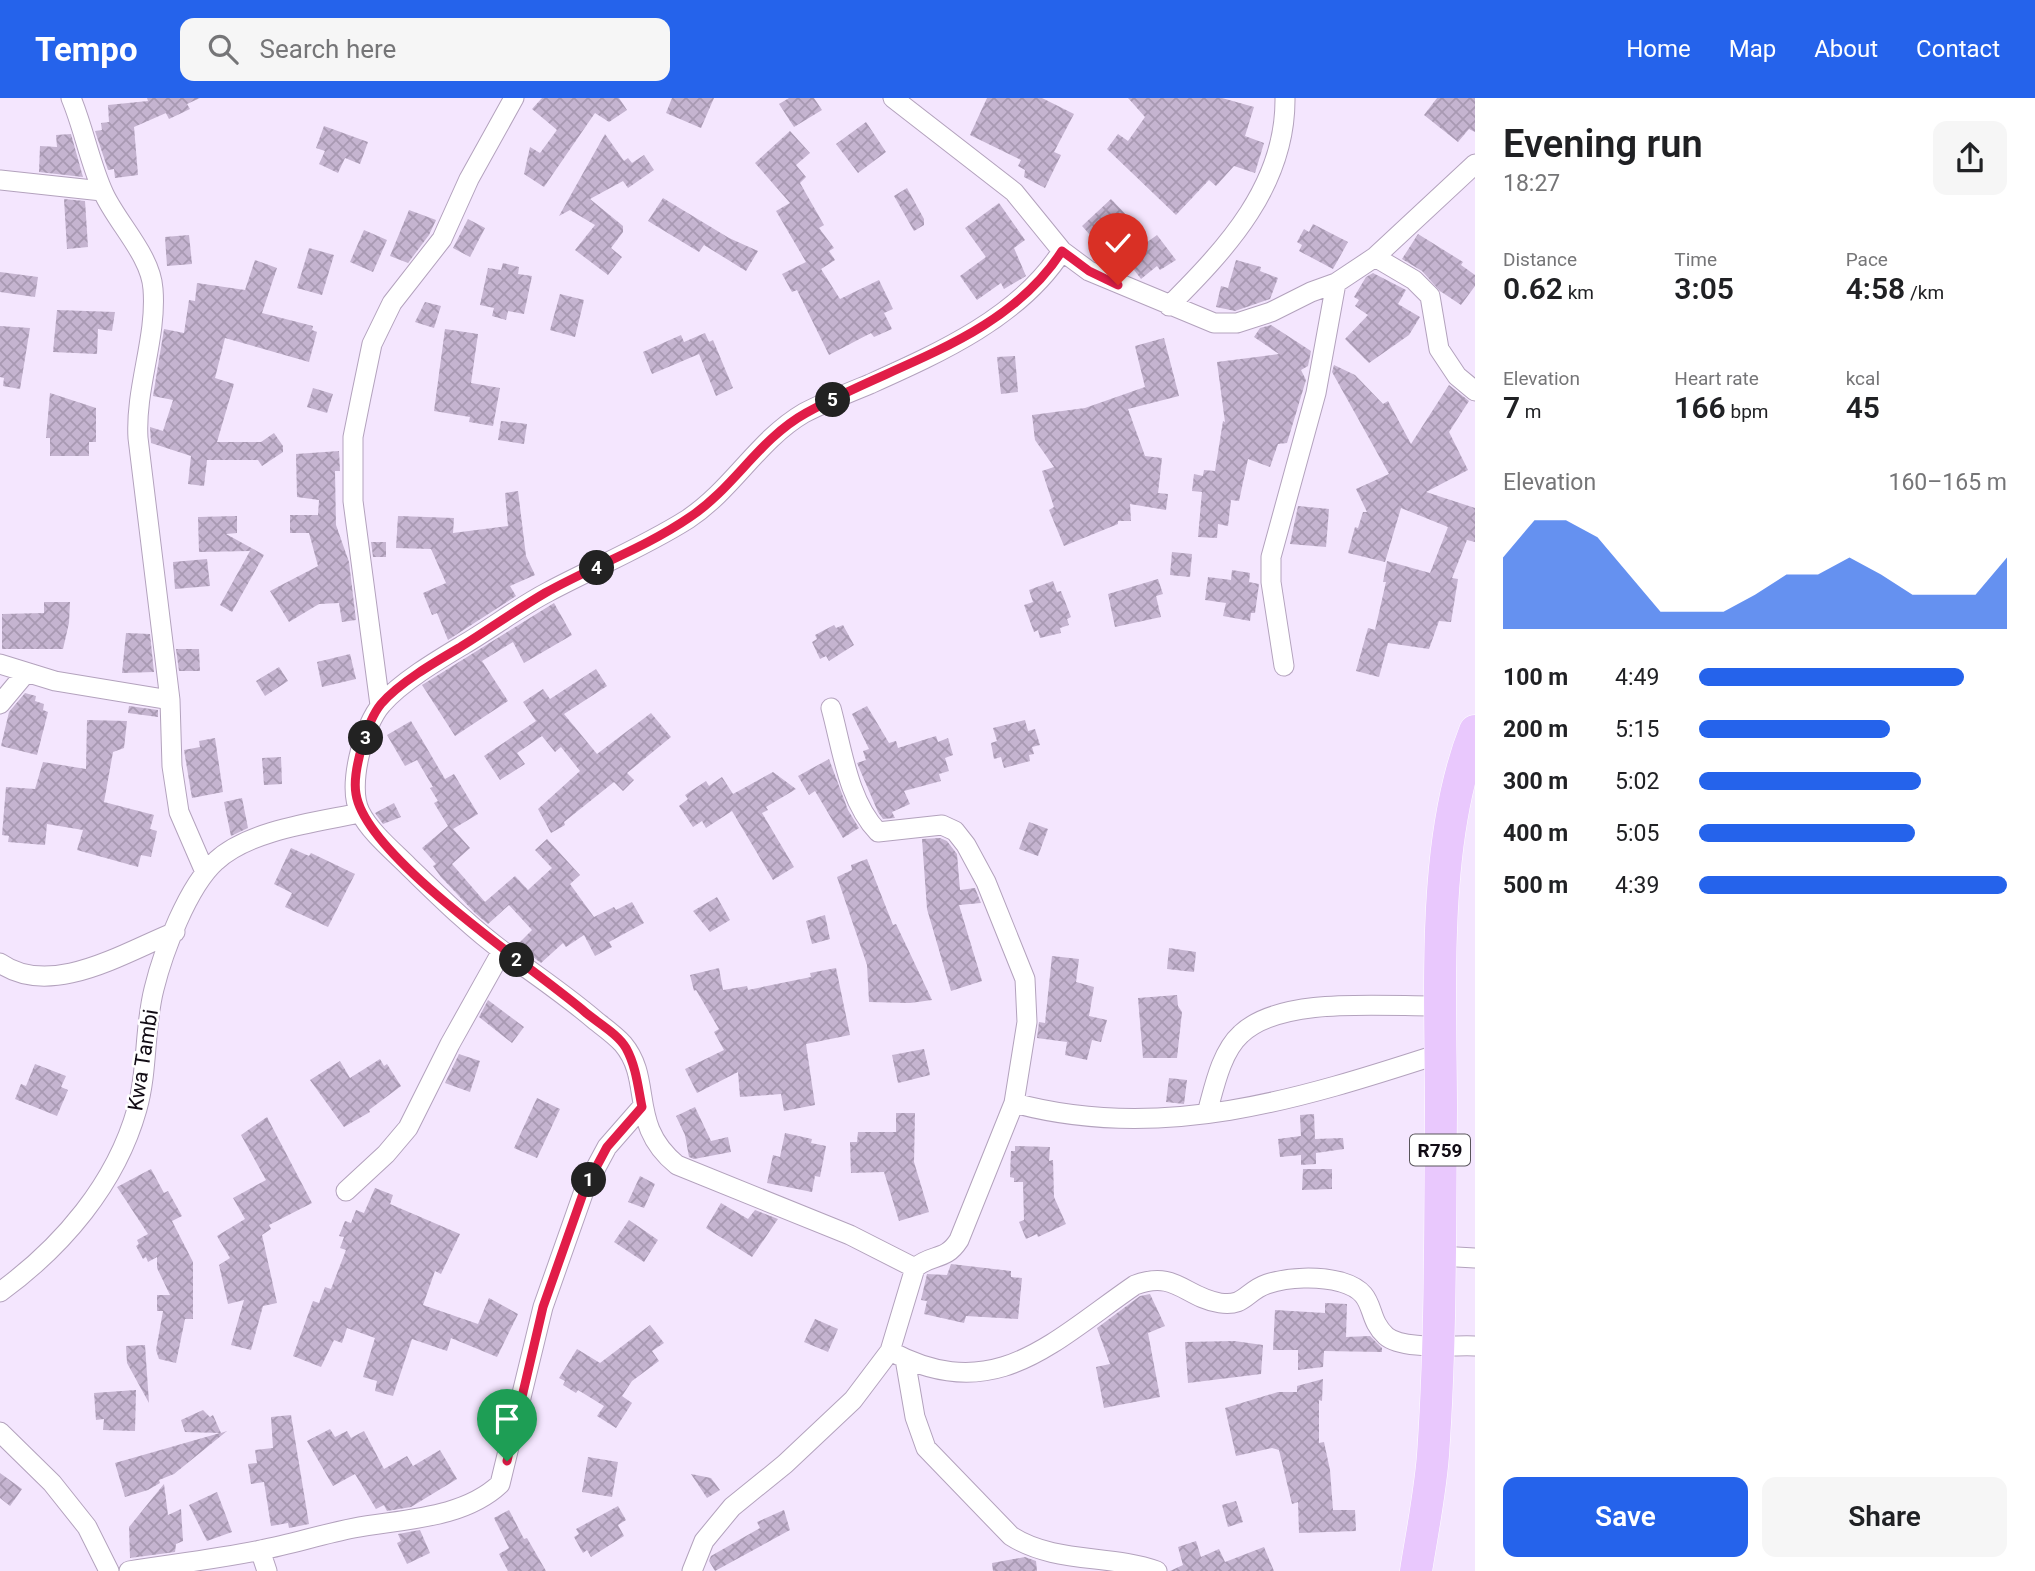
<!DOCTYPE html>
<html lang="en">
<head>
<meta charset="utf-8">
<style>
	body { margin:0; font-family:Roboto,sans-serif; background:#f6f6f6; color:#202124; height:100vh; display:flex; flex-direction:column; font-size:26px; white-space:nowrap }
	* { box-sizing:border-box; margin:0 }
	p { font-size:23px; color:#757577 }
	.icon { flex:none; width:38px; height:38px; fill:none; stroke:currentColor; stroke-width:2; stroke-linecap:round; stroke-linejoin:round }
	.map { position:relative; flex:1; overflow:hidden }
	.sheet { display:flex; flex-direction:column; background:#fff; width:560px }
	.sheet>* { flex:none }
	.pin { position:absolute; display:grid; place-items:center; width:60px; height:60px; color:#fff; margin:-72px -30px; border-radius:50% 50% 50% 0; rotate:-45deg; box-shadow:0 0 7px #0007 }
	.pin .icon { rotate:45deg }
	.km { position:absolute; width:35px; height:35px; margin:-18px; border-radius:50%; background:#222; color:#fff; font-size:19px; line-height:35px; text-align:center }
	.round { display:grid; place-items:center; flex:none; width:74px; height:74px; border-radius:14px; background:#f6f6f6 }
	.overview { display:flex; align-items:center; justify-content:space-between; height:119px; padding:0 28px }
	h1 { font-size:38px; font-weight:600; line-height:52px }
	.stats { display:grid; grid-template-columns:repeat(3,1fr); gap:10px; height:119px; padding:7px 28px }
	.stats div { display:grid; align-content:center }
	.stats b { font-size:30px; font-weight:600 }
	.stats small { font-size:19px; font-weight:400 }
	.stats p { font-size:19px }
	.chart { height:196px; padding:14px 28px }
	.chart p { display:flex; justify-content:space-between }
	.chart svg { width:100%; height:126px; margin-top:7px; fill:#2563eb; opacity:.7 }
	.primary-button { display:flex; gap:14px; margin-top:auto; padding:14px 28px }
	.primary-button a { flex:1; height:80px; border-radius:14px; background:#2563eb; color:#fff; font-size:28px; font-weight:600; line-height:80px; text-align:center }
	.primary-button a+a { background:#f6f6f6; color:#202124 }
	ul { padding:0 28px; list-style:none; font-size:23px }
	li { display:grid; grid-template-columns:112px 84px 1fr; align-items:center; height:52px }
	li i { height:18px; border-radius:9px; background:#2563eb }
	header { display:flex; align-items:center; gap:42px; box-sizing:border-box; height:98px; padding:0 35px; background:#2563eb; color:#fff }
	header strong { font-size:33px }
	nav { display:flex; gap:38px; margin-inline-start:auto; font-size:24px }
	.search { width:490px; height:63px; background:#f6f6f6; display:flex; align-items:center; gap:18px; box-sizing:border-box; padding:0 24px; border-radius:14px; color:#757577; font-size:26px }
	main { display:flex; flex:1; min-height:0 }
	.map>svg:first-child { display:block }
	.building { fill:url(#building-cross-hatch) }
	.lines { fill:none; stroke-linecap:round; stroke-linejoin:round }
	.minor-casing { stroke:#b3a2bd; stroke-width:21 }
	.primary-casing { stroke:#fff; stroke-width:33 }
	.minor { stroke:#fff; stroke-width:19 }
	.primary { stroke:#e9c8fd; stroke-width:32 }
	.route-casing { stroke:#fff; stroke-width:14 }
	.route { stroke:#e11d48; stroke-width:9 }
	.labels { text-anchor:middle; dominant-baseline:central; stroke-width:5; stroke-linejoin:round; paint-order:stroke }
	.shield { fill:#fff; stroke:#58545a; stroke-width:2 }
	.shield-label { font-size:19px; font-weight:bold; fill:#110b14 }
	.street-label { font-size:21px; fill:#110b14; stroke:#fff }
</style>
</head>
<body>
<header>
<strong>Tempo</strong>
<div class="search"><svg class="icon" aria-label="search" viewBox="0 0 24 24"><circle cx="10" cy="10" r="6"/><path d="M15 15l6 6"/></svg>Search here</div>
<nav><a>Home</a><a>Map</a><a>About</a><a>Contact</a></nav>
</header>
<main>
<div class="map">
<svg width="1475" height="1473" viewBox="0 0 1475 1473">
	<defs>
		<pattern id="building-cross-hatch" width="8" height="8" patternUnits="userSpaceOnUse" patternTransform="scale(1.75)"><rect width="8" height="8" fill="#c5b4d0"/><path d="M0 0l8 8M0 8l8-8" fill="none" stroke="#a899b2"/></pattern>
	</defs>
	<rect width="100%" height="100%" fill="#f4e6fe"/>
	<path class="building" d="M147,0H200L187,6L190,11L169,21L166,15L134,29L138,77L115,80L114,71L108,72L95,33L102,32L101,25L109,24L108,7L148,3Z
		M542,0H619L627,12L609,24L595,15L544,89L524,76L530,49L540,55L557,32L532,11Z
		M672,0H714L701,30L666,15Z
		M789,0H814L822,12L794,29L779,6Z
		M987,0H1042L1074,16L1054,54L1061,57L1045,90L1024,79L1025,72L1018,68L1021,62L970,37Z
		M1128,0H1222L1254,9L1245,38L1264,45L1255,75L1234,68L1216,88L1209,82L1176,117L1107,51L1118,36L1128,43L1145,19Z
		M1437,0H1475V34L1469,31L1458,44L1424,17Z
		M866,24L886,54L858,75L836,46Z
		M324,28L368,44L360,66L345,60L338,75L319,66L325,53L316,50Z
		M790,33L810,55L796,67L806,79L800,85L824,127L819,130L834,150L829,153L835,162L821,171L840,201L879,182L893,211L884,215L892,231L874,239L871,235L829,257L797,192L792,194L782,176L806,164L776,113L790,105L755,65Z
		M71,36L83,79L39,74L40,48L57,49L56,37Z
		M605,36L624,63L628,60L632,65L644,57L654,72L628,90L623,83L590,101L623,128V134L611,150L622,159L608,177L575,152L595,127L570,112L559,118Z
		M907,90L924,121V127L914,133L894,98Z
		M663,100L729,140L758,153L746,173L704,147L699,154L648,123Z
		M64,101L85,103L88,149L67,151Z
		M1111,101L1131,122L1102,150L1082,128Z
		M999,105L1025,142L1014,150L1026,178L1004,191L1001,185L977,202L960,178L986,159L965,130Z
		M409,112L436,122L429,137L408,165L390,158Z
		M468,121L485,130L470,159L453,150Z
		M1313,126L1348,144L1333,171L1299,153L1302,147L1297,144L1304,131L1309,134Z
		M364,132L387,142L373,174L350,164Z
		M1418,136L1463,164L1461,167L1475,177V188L1461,207L1440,193L1422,173L1402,161Z
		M189,137L192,166L167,168L165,139Z
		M1157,137L1176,162L1160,172L1157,168L1141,181L1125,160Z
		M309,150L334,157L322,197L297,190Z
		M255,162L277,170L262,215L313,228L312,232L317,234L309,264L225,240L215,280L234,286L217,344H261L274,335L283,348V354L262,368L258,362H207L204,388L188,386L191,358L151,345L150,329L163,333L173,302L153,298L164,231L184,235L189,202L195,203L197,185L245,192Z
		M1236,162L1261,169L1260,173L1278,180L1270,201L1235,213L1216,209L1221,188L1228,190Z
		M503,165L519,169L518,176L532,178L524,216L508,213L506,222L492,218L494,210L480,207L488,170L501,172Z
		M0,174L38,179L35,199L0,194Z
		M1373,175L1406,192L1398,206L1420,219L1409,237L1369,265L1345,241L1368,217L1355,208L1359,202L1354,199L1366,179Z
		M560,196L584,202L575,239L550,232Z
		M425,204L441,208L434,230L415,224Z
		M57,212L115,214L112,233L98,231L97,256L53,254Z
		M1271,227L1311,253L1308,268L1301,272L1306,282L1287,345L1278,346L1270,369L1248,361L1239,403L1231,402L1228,428L1218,426L1217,440L1198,439L1202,394L1192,393L1194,376L1203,378L1204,372L1215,373L1223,323L1225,324L1217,264L1279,256L1254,239L1260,230Z
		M0,228L30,230L20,291L3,288L4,280L0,279Z
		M445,231L478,236L471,285L500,290L493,328L469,324L470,319L434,313Z
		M705,235L709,244L713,242L733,290L716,298L699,256L652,276L643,254L681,237L684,244Z
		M1164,240L1179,298L1128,311L1145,358L1162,360L1158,395L1168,396L1166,412L1130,406L1131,423H1118V426L1064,448L1049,412L1054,409L1042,373L1054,369L1035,342L1032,317L1085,310L1145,289L1135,248Z
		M1015,258L1018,294L1001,296L997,259Z
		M1334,267L1355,277L1383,306L1388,303L1411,346L1449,287L1469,303L1449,334L1468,372L1426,394L1475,410V444L1467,442L1452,480L1458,481L1451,524L1439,523L1429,551L1388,545L1379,579L1356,573L1368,530L1375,532L1386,484H1383L1387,463L1430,475L1448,429L1401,410L1385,464L1348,455L1355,429L1358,430L1363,414H1367L1356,391L1389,376L1332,274Z
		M313,290L333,296L327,315L307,309Z
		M50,295L96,310V344H89V358H50V340H46Z
		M501,323L527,326L524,346L498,342Z
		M339,353L340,373H335L336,427L349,464L356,522L342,524L339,505L319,506L289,524L270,493L318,468L309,435H290V417H318L319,402L297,399L296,356Z
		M518,393L526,458L535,477L510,488L516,498L448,542L437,515L432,517L423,495L446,485L431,451L396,450L398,418L454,420L453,435L508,428L505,395Z
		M1298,408L1329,411L1326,449L1290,446Z
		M237,418V435L226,436L264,457L232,514L220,507L250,453L199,454L198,419Z
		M371,444H386V459H373Z
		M1172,454L1192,456L1190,479L1170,477Z
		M207,461L210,488L175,491L173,464Z
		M1232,472L1250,475L1249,484L1259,486L1255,515H1251L1250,523L1223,518L1226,505L1205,502L1208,479L1231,482Z
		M1158,481L1163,496L1156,498L1161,519L1115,529L1108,496Z
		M1053,483L1057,494L1061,493L1071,519L1067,521L1069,527L1060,530L1061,535L1040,540L1038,532L1034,534L1024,507L1033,504L1029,492Z
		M44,504H70L69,525L63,551H2V516L44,515Z
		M554,505L572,537L524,565L513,544L482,563L508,603L455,638L422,587Z
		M834,527L836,530L843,527L854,547L829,563L826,558L820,561L812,544L817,541L815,537Z
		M126,535L150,536L154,574L122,575Z
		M176,551H199L200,573H179Z
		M350,556L356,581L322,589L317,564Z
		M279,569L288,583L265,598L256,583Z
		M596,571L607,588L564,616L597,656L651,615L671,639L627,675L634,682L623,693L614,684L564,724L565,727L551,735L538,711L580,673L561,649L555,654L542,638L517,655L525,666L500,682L484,658L536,623L523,604L543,591L550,601Z
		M25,595L36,598L35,603L44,606L43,612L48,614L37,657L1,648L9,614Z
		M129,608L158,612V619L128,615Z
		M867,608L889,645L896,643L898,650L936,638L938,644L948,640L953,657L945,660L949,673L939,676L941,683L904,693L910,706L892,714L895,720L883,721L878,714L857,665L866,662L863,653L869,651L852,616Z
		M87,622L127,623L124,650L113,654L104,704L154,717L150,731L157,733L151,759L141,757L138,769L77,752L83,732L47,726L45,747L8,744L9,738L2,737L6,689L35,691L43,664L86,671Z
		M1025,622L1028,633L1035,631L1040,647L1032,649L1034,656L1029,657L1030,663L1004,670L1001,659L994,661L991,645L997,643L993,630Z
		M411,623L445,681L454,676L478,716L453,731L470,750L452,766L485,804L515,778L528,792L552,770L535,752L547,741L580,777L570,786L594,819L614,809L616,812L632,804L644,825L609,844L612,849L595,858L584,837L566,849L563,845L541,865L517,847L532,832L509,807L488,826L475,815L441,779L433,768L436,766L422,750L448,728L434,705L438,703L430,690L433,689L417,662L405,668L387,637Z
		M215,640L223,694L192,700L184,652L200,649L199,643Z
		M281,659L282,686L264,687L262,660Z
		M829,661L848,712L859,730L843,740L815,693L809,697L798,678Z
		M773,674L796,691L766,709L768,712L762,715L794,769L773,782L732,713L706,730L702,723L693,729L679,708L688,701L685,697L706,683L709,688L722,679L733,696Z
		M242,700L248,730L231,738L224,704Z
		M394,705L401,719L383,726L375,715Z
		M1029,724L1048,731L1038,758L1019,751Z
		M940,740L947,743L957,756L960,792L975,790L981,805L959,807L982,883L951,893L927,811L922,741Z
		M291,750L309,758L311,755L355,776L328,829L285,809L292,795L274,786Z
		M867,761L893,827L896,826L932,902L910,905L869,904L867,867L837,779L852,772L851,767Z
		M717,799L730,822L710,834L693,813Z
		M825,817L830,841L812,846L806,823Z
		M1169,850L1196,854L1194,874L1167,871Z
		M1052,858L1079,861L1076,884L1094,889L1089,918L1107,922L1101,944L1092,942L1087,962L1065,957L1067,944L1037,940L1039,924L1045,925Z
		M719,870L723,892L747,888L748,892L811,879L810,875L836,870L850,937L806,946L815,1007L784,1013L781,996L740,999L738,974L697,995L685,971L724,952L714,934L719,931L696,892L694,893L690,877Z
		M1177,897L1178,908L1182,914L1177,960H1143L1138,900Z
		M488,902L524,929L512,945L479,919Z
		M924,951L930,977L898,985L892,957Z
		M459,956L480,963L470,994L445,985Z
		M380,961L384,968L387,966L401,988L369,1012L370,1014L344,1029L310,982L340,963L350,980Z
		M35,966L66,978L61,989L68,992L57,1018L15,1001L21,986L26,988Z
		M1169,980L1187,982L1184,1006L1166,1004Z
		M537,1000L560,1011L537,1060L514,1050Z
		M695,1009L711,1043L728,1039L731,1054L694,1061L689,1059L685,1037L676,1018Z
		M896,1015H915L914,1064L929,1114L899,1123L884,1074L851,1075L850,1044H857L858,1034H896Z
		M1314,1016L1315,1041L1343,1040L1344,1051L1316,1055V1066L1301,1067V1057L1280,1059L1278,1041L1301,1038L1300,1017Z
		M267,1019L312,1105L269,1127L271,1131L262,1137L277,1205L263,1208L251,1252L231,1247L244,1202L228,1206L219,1167L230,1160L217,1138L245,1121L233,1100L266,1082L241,1037Z
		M785,1035L812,1041L811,1045L826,1048L820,1079L815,1078L812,1094L767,1085L773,1057L780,1059Z
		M1015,1048L1050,1049L1049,1063L1053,1062L1054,1099L1066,1126L1038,1139L1037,1136L1026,1141L1019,1124L1024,1122L1023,1084H1014V1080L1010,1079L1011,1053H1015Z
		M151,1071L164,1095L168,1093L182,1118L172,1123L193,1164V1221H185L176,1265L159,1261L156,1252L163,1213H157V1197H170L157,1170V1159L148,1164L146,1159L143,1161L136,1148L139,1146L137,1142L148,1136L117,1089Z
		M1303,1071H1332V1091L1302,1092Z
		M640,1078L655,1086L644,1110L628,1104Z
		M375,1090L393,1097L390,1106L460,1136L441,1176L435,1173L423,1207L478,1226L489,1200L518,1216L497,1259L451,1240L447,1253L412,1241L393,1298L375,1293L377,1283L363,1279L375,1240L347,1230L342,1245L334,1242L321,1269L293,1258L313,1203L319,1205L325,1189L331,1191L346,1152L340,1150L344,1139L339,1138L345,1123L351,1125L356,1112L364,1115Z
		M721,1105L748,1121L755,1112L778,1121L752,1159L706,1130Z
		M629,1122L658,1142L644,1164L614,1144Z
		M951,1166L1011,1173V1179L1022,1180L1018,1221L966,1218L964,1225L924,1216L927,1203L921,1202L927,1176L947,1177Z
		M1150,1196L1165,1228L1148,1235L1160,1299L1104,1310L1096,1269L1110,1266L1097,1230L1140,1198Z
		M1325,1205L1347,1206L1346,1239L1370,1238L1382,1250V1254L1324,1253L1323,1269L1298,1272V1252H1273L1275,1212L1325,1215Z
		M815,1221L838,1231L828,1254L804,1244Z
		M650,1227L664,1245L652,1253L659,1263L632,1283L622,1298L632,1305L616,1330L597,1318L604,1308L578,1292L576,1295L563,1287L565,1283L559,1280L577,1251L600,1265Z
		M1234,1243L1263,1247L1261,1276L1188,1285L1185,1244Z
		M145,1247L149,1305L127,1265L126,1248Z
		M1323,1281L1322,1303L1319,1302V1345L1324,1344L1330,1372L1333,1412H1355L1356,1433L1299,1435L1298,1404L1292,1406L1279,1352L1272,1350L1236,1358L1225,1310L1278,1294H1297V1288Z
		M136,1292L135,1333L103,1332L104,1321L96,1322L94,1295Z
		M203,1312L210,1319L213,1317L221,1335L227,1333L174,1376L159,1382L160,1385L148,1392L125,1399L115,1365L220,1335L185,1334L181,1322Z
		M291,1317L309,1426L289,1430L288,1425L271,1428L264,1384L251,1386L248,1366L257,1365L255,1352L273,1350L271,1319Z
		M330,1331L335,1339L347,1333L351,1340L364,1333L384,1371L407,1358L413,1368L440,1352L457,1381L411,1409L387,1413L384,1407L376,1411L355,1376L333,1388L307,1343Z
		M588,1359L618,1364L612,1399L582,1394Z
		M0,1375L22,1391L10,1408L0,1400Z
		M691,1376L711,1380L720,1392L707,1400Z
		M164,1386L168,1417L181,1411L183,1443L176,1446L175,1454L130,1460L129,1429Z
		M217,1394L232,1434L207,1443L189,1407Z
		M1236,1403L1243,1424L1228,1429L1222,1407Z
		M618,1408L626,1422L618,1427L624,1438L591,1459L587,1452L583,1455L574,1439L579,1436L576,1431Z
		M509,1412L524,1441L527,1440L546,1473H508L499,1456L509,1450L494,1420Z
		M784,1412L790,1432L715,1473L709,1463L711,1458L760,1430L757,1424Z
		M420,1432L430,1455L407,1466L397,1445L401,1443L398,1436Z
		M1196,1443L1201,1459L1219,1451L1225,1464L1264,1449L1274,1473H1170L1183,1467L1178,1449Z
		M1025,1459L1036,1463L1037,1473H993L992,1465Z"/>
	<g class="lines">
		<defs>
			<path id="minor" d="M71,0C84,31 90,66 104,96C118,126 151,158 153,191C157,240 135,290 138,340L170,602L172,668L179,714L205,774
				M893,0L1014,94L1062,153L1089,173L1214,225H1237L1271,214L1311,194L1336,185L1375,159L1414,182L1430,198L1439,251L1457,278L1475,293
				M0,82L102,93
				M1375,159L1475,66
				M1169,208C1227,150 1286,87 1285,0
				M0,566L55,583L170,602
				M1284,568L1271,484V459L1316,295L1336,185
				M0,606L25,576
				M380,607L353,403V339L361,299L372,246L392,205L442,141L469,81L514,0
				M0,865C51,901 125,854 175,834
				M1014,1005C1161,1045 1300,1001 1439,956
				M1207,1015C1214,990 1221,954 1241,936C1282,897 1387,909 1441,908
				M346,1093L386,1056L408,1030L450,946L502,853
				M1439,1158L1475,1160
				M915,1170L850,1137L677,1067C627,1026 654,983 623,946C616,938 605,930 596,923C567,898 536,877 504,854C470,829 439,798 408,768C393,753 370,734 360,714C347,689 363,627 382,606C401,584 438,562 463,547C492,530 519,509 548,494C595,469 644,449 688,421C733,391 758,342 804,315C825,304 848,295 870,286C939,255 1020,219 1062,153
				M0,1194C62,1149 116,1086 137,1011C148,972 144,930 154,891C163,854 188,788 216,763C249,732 317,724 360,715
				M890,1253C994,1309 1052,1244 1135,1187C1176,1172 1184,1199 1220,1205C1245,1209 1246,1193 1267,1186C1289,1179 1318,1178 1341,1184C1379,1195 1364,1218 1386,1238C1402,1252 1454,1247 1475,1248
				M905,1261L915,1319L926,1350L1011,1438C1055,1466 1110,1456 1157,1473
				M0,1334L52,1385L87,1429L109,1473
				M260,1452L267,1473
				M129,1473C173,1466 217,1461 261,1452C292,1446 323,1436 354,1430C402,1421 463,1421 500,1386L543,1209L585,1090L607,1049L642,1009
				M692,1473L704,1443L732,1409L785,1366L853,1302L890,1253L915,1170C932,1155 945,1164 959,1142L1014,1005L1027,924L1025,881L986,784L966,747L955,733L942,727L878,734C848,703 842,650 831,610"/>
			<path id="primary" d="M1416,1473C1422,1435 1430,1396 1433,1357C1441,1243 1440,1127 1441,1012C1441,894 1431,744 1475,633"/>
		</defs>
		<use href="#minor" class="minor-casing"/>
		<use href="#primary" class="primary-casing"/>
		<use href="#minor" class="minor"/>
		<use href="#primary" class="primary"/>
	</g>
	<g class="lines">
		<defs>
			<path id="route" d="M507,1363L543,1209L585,1090L607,1049L642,1009C638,989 636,968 626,950C618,936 598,925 585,914C534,870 366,760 356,696C352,674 367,623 381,606C399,585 435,564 459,550C488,532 516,512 545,495C593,468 645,450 690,419C734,390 759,341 806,315C892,266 1005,242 1062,153L1089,173L1118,187"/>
		</defs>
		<use href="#route" class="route-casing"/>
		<use href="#route" class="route"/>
	</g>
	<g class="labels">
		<rect class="shield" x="1410" y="1036.5" width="60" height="31" rx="5"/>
		<g class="shield-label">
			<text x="1440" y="1052">R759</text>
		</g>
		<g class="street-label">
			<text transform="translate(143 962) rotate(-81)">Kwa Tambi</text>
		</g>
	</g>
</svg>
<div class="pin" style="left:507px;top:1363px;background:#1e9e55"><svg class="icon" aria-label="arrive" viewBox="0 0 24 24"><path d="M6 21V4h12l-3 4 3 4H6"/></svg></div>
<div class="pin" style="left:1118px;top:187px;background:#d93025"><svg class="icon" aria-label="check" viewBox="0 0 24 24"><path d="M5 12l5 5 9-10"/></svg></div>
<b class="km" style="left:589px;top:1082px">1</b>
<b class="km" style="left:517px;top:862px">2</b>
<b class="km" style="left:366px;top:640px">3</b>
<b class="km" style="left:597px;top:470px">4</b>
<b class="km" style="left:833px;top:302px">5</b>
</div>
<section class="sheet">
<div class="overview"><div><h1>Evening run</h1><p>18:27</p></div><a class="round"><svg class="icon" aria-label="share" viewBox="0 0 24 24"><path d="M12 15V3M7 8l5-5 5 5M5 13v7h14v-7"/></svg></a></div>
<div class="stats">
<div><p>Distance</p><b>0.62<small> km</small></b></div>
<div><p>Time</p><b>3:05</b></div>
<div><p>Pace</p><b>4:58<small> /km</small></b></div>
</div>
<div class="stats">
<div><p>Elevation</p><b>7<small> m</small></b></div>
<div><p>Heart rate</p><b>166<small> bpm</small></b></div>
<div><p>kcal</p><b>45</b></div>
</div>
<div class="chart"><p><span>Elevation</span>160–165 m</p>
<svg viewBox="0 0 160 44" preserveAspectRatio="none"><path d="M0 44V19L10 6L20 6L30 12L40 25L50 38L60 38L70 38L80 32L90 25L100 25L110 19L120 25L130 32L140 32L150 32L160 19V44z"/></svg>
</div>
<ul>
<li><b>100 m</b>4:49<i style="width:86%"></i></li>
<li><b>200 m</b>5:15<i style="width:62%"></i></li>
<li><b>300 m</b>5:02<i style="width:72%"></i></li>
<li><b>400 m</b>5:05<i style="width:70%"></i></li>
<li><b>500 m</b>4:39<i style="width:100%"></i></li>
</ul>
<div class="primary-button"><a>Save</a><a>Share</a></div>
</section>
</main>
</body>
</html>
